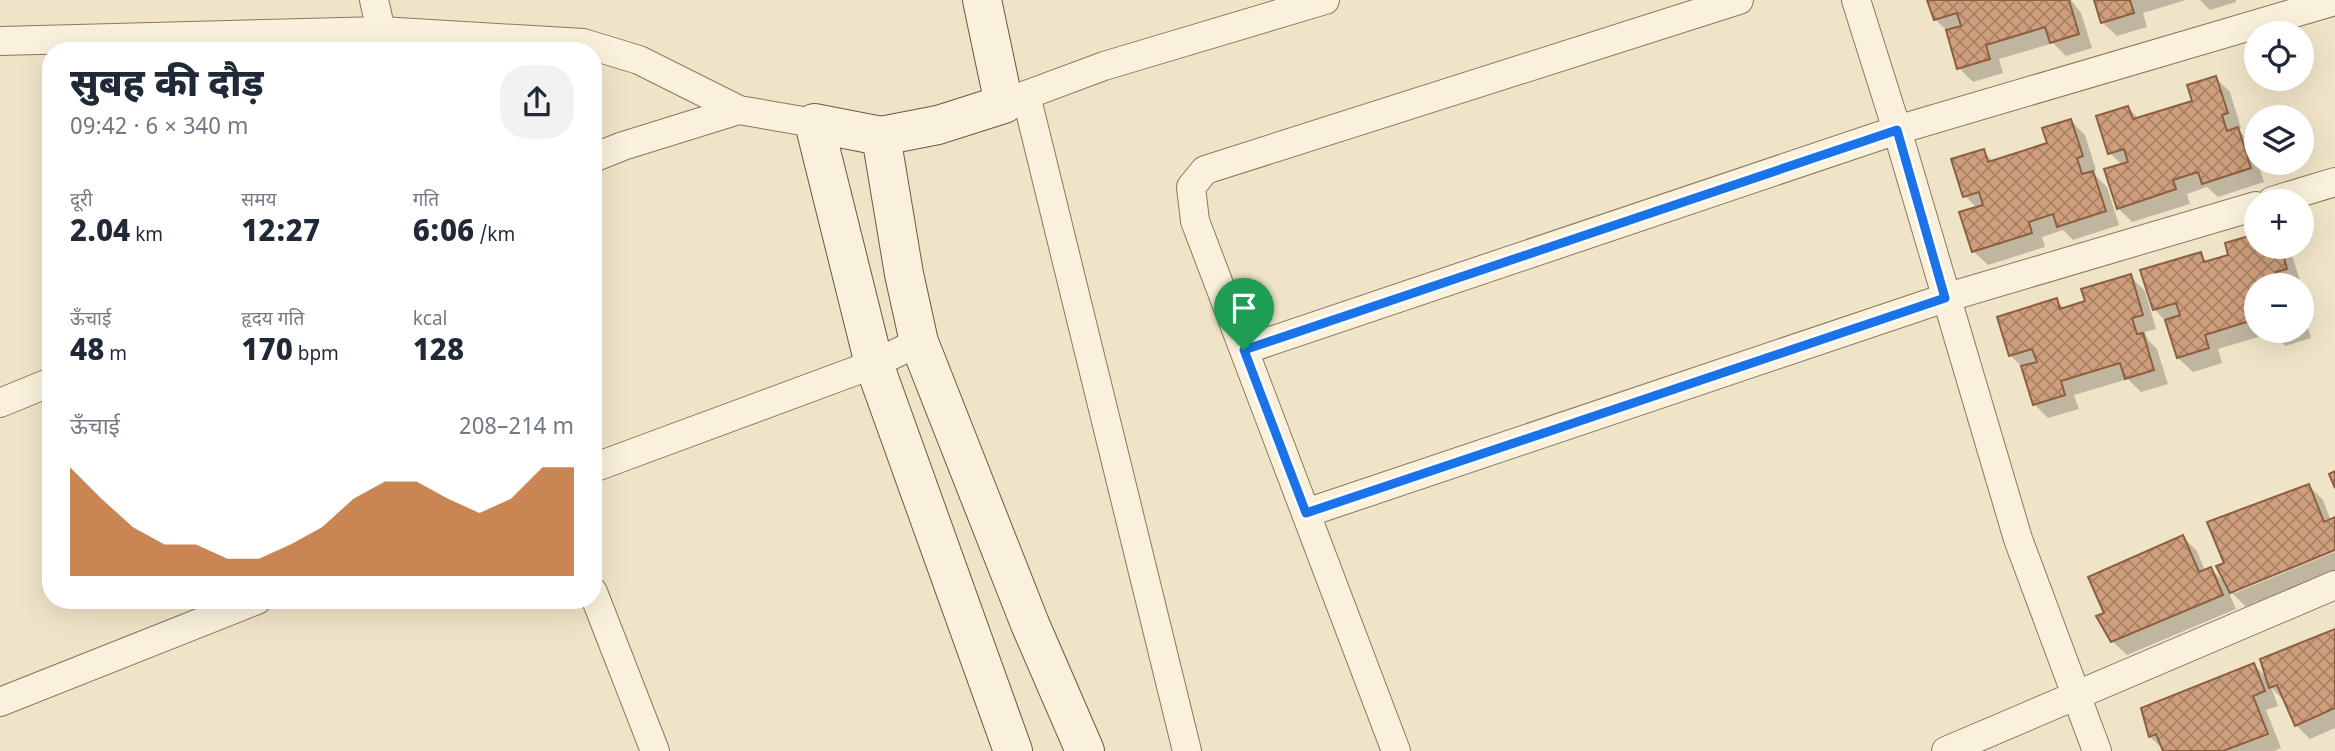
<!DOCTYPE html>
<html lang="hi">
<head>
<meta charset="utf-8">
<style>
	body { margin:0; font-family:Georgia,"Noto Sans Devanagari",serif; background:#f2f2f3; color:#1f2937; height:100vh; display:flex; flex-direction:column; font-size:26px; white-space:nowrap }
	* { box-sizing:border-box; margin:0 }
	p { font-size:23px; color:#747a83 }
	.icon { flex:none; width:38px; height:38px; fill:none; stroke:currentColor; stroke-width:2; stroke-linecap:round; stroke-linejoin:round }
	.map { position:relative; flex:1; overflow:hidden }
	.panel { position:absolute; left:42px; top:42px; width:560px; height:567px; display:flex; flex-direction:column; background:#fff; border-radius:28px; box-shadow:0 7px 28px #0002 }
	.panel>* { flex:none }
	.buttons { position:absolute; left:2244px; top:21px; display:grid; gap:14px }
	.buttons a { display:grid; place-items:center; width:70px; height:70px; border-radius:50%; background:#fff; box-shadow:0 7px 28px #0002; font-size:35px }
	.pin { position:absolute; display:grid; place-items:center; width:60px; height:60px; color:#fff; margin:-72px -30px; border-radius:50% 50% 50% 0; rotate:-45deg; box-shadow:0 0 7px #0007 }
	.pin .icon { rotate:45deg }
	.round { display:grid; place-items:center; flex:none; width:74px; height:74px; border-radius:28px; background:#f2f2f3 }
	.headline { display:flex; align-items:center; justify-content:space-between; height:119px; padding:0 28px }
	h1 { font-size:38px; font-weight:800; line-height:52px }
	.metrics { display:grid; grid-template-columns:repeat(3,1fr); gap:10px; height:119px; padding:7px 28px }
	.metrics div { display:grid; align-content:center }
	.metrics b { font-size:30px; font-weight:800 }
	.metrics small { font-size:19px; font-weight:400 }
	.metrics p { font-size:19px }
	.chart { height:196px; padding:14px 28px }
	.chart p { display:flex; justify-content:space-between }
	.chart svg { width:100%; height:126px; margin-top:7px; fill:#b45309; opacity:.7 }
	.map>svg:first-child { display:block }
	.shadow { fill:#0003 }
	.building { fill:url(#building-cross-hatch); stroke:#8d5f41; stroke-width:2 }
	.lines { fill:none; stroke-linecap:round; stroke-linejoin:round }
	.street-casing { stroke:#8d765c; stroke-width:30 }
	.secondary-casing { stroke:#6f573f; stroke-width:40 }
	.street { stroke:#faf1dc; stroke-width:28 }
	.secondary { stroke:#faf1dc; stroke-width:38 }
	.route-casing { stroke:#fff; stroke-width:14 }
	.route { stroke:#1a73e8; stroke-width:9 }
</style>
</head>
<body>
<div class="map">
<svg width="2335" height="751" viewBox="0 0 2335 751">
	<defs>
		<pattern id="building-cross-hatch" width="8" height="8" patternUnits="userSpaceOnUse" patternTransform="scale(1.75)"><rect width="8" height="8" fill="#cf9f7d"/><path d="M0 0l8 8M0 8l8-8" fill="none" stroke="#a98266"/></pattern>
	</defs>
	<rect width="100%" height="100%" fill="#f0e4c8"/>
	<path class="shadow" d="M1929,0H2071L2081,13L2092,48L2066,56L2053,43L1999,59L2003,73L1973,82L1959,68L1948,32L1935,19Z
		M2096,0H2186L2143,13L2147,27L2117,36L2102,22Z
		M2200,0H2236V2L2210,10Z
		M2216,78L2230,92L2241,128L2237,129L2252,144L2256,163H2258L2264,182L2218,197L2207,187L2187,194L2190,204L2132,222L2118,208L2122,165L2110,153L2128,108L2139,119L2194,102Z
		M2071,121L2085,135L2096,170L2092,172L2107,187L2119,225L2073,240L2063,230L2042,237L2045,247L1988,265L1973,251L1977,208L1965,196L1983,151L1994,162L2049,145Z
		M2256,247H2289L2301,283L2292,285H2256V331H2301V306L2311,338L2285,346L2272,333L2218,349L2222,363L2193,372L2178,358L2167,322L2154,309L2200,254L2208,263Z
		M2130,276L2145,291L2156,329L2145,332L2148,340L2157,349L2168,384L2141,392L2128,379L2074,395L2079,409L2048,418L2034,404L2024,369L2011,356L2056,300L2065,309L2087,302Z
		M2309,486L2323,500L2331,521L2335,519V548L2235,589V593L2335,552V570L2246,607L2227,588L2236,609L2127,655L2112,641L2106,614L2183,537L2197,551L2205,571L2211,569L2227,585V564Z
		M2335,630V728L2310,739L2296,725L2285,702L2271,687L2278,706L2266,710L2281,748L2274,751H2165L2150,737L2143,709L2254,665L2269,680Z"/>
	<path class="building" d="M1927,0H2069L2079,34L2050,43L2045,27L1986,45L1990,59L1957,69L1946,30L1961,26L1957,13L1934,20Z
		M2094,0H2130L2134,13L2101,23Z
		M2216,76L2228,113L2222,115L2227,131L2238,127L2251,168L2202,184L2198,172L2173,180L2176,189L2117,209L2104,169L2128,162L2124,149L2108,154L2096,116L2128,106L2133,119L2192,101L2187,85Z
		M2071,119L2083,156L2077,158L2082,174L2093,171L2106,211L2057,227L2053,214L2029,222L2032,233L1972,252L1959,212L1983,205L1979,192L1963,197L1951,159L1984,149L1988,162L2047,143L2042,128Z
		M2256,234V247H2281L2287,269L2276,272L2280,285H2256V319L2205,335L2209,348L2177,358L2165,320L2180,315L2176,303L2153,310L2140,270L2201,252L2204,262L2228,255L2225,243Z
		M2131,274L2143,315L2132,318L2137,334L2143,333L2154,370L2125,379L2120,363L2061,381L2065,395L2033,405L2021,366L2037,362L2032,349L2009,356L1997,317L2057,298L2060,309L2085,301L2081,289Z
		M2335,471V488L2329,474Z
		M2309,484L2324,522L2335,517V550L2230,593L2216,566L2224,563L2207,522Z
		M2183,535L2199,572L2211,567L2223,595L2111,642L2096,616L2104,613L2088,577Z
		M2335,629V708L2295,726L2277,685L2269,688L2260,659Z
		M2254,663L2265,691L2253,696L2268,734L2223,751H2163L2156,734L2149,737L2141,708Z"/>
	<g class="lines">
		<defs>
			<path id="street" d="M374,0L381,31
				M1856,0L1897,130L2018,539L2097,751
				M0,41L381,31L583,43L639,60L739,110
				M1026,95L1187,751
				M1010,101L1104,66L1325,0
				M593,158L623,146L739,110L814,123
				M2272,201L2335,182
				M1244,350L1897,130L2335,1
				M0,403L51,382
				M593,468L874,364L919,342
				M1306,513L1945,298L2256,206
				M593,592L655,751
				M0,702L257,600
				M1396,751L1195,221L1191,187L1205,170L1739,0
				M1946,751L2335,585"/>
			<path id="secondary" d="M982,0L1004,104L938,125L881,136L814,123L874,364L1013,751
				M881,136L904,274L919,342L1030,624L1085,751"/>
		</defs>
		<use href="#street" class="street-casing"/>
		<use href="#secondary" class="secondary-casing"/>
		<use href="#street" class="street"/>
		<use href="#secondary" class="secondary"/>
	</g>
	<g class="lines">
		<defs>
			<path id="route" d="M1897,130L1945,298L1306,513L1244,350Z"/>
		</defs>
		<use href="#route" class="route-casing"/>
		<use href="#route" class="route"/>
	</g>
</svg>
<div class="buttons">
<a><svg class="icon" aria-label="locate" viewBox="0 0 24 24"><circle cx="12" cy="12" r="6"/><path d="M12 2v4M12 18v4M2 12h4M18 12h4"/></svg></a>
<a><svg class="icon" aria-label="layers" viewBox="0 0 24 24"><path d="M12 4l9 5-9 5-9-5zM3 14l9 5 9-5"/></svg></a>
<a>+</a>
<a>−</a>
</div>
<div class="pin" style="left:1244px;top:350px;background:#1e9e55"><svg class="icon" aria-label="arrive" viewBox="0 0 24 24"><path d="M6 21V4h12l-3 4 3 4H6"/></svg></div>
<section class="panel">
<div class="headline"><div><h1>सुबह की दौड़</h1><p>09:42 · 6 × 340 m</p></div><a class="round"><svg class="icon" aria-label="share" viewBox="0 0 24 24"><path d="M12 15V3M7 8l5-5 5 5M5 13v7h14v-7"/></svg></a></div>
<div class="metrics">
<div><p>दूरी</p><b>2.04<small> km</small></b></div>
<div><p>समय</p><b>12:27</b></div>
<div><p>गति</p><b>6:06<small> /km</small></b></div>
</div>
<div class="metrics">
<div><p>ऊँचाई</p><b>48<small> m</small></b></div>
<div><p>हृदय गति</p><b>170<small> bpm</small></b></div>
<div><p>kcal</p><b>128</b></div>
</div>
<div class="chart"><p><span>ऊँचाई</span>208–214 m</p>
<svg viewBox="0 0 160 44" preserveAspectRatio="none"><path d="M0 44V6L10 17L20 27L30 33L40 33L50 38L60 38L70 33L80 27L90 17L100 11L110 11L120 17L130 22L140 17L150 6L160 6V44z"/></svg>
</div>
</section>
</div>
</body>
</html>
